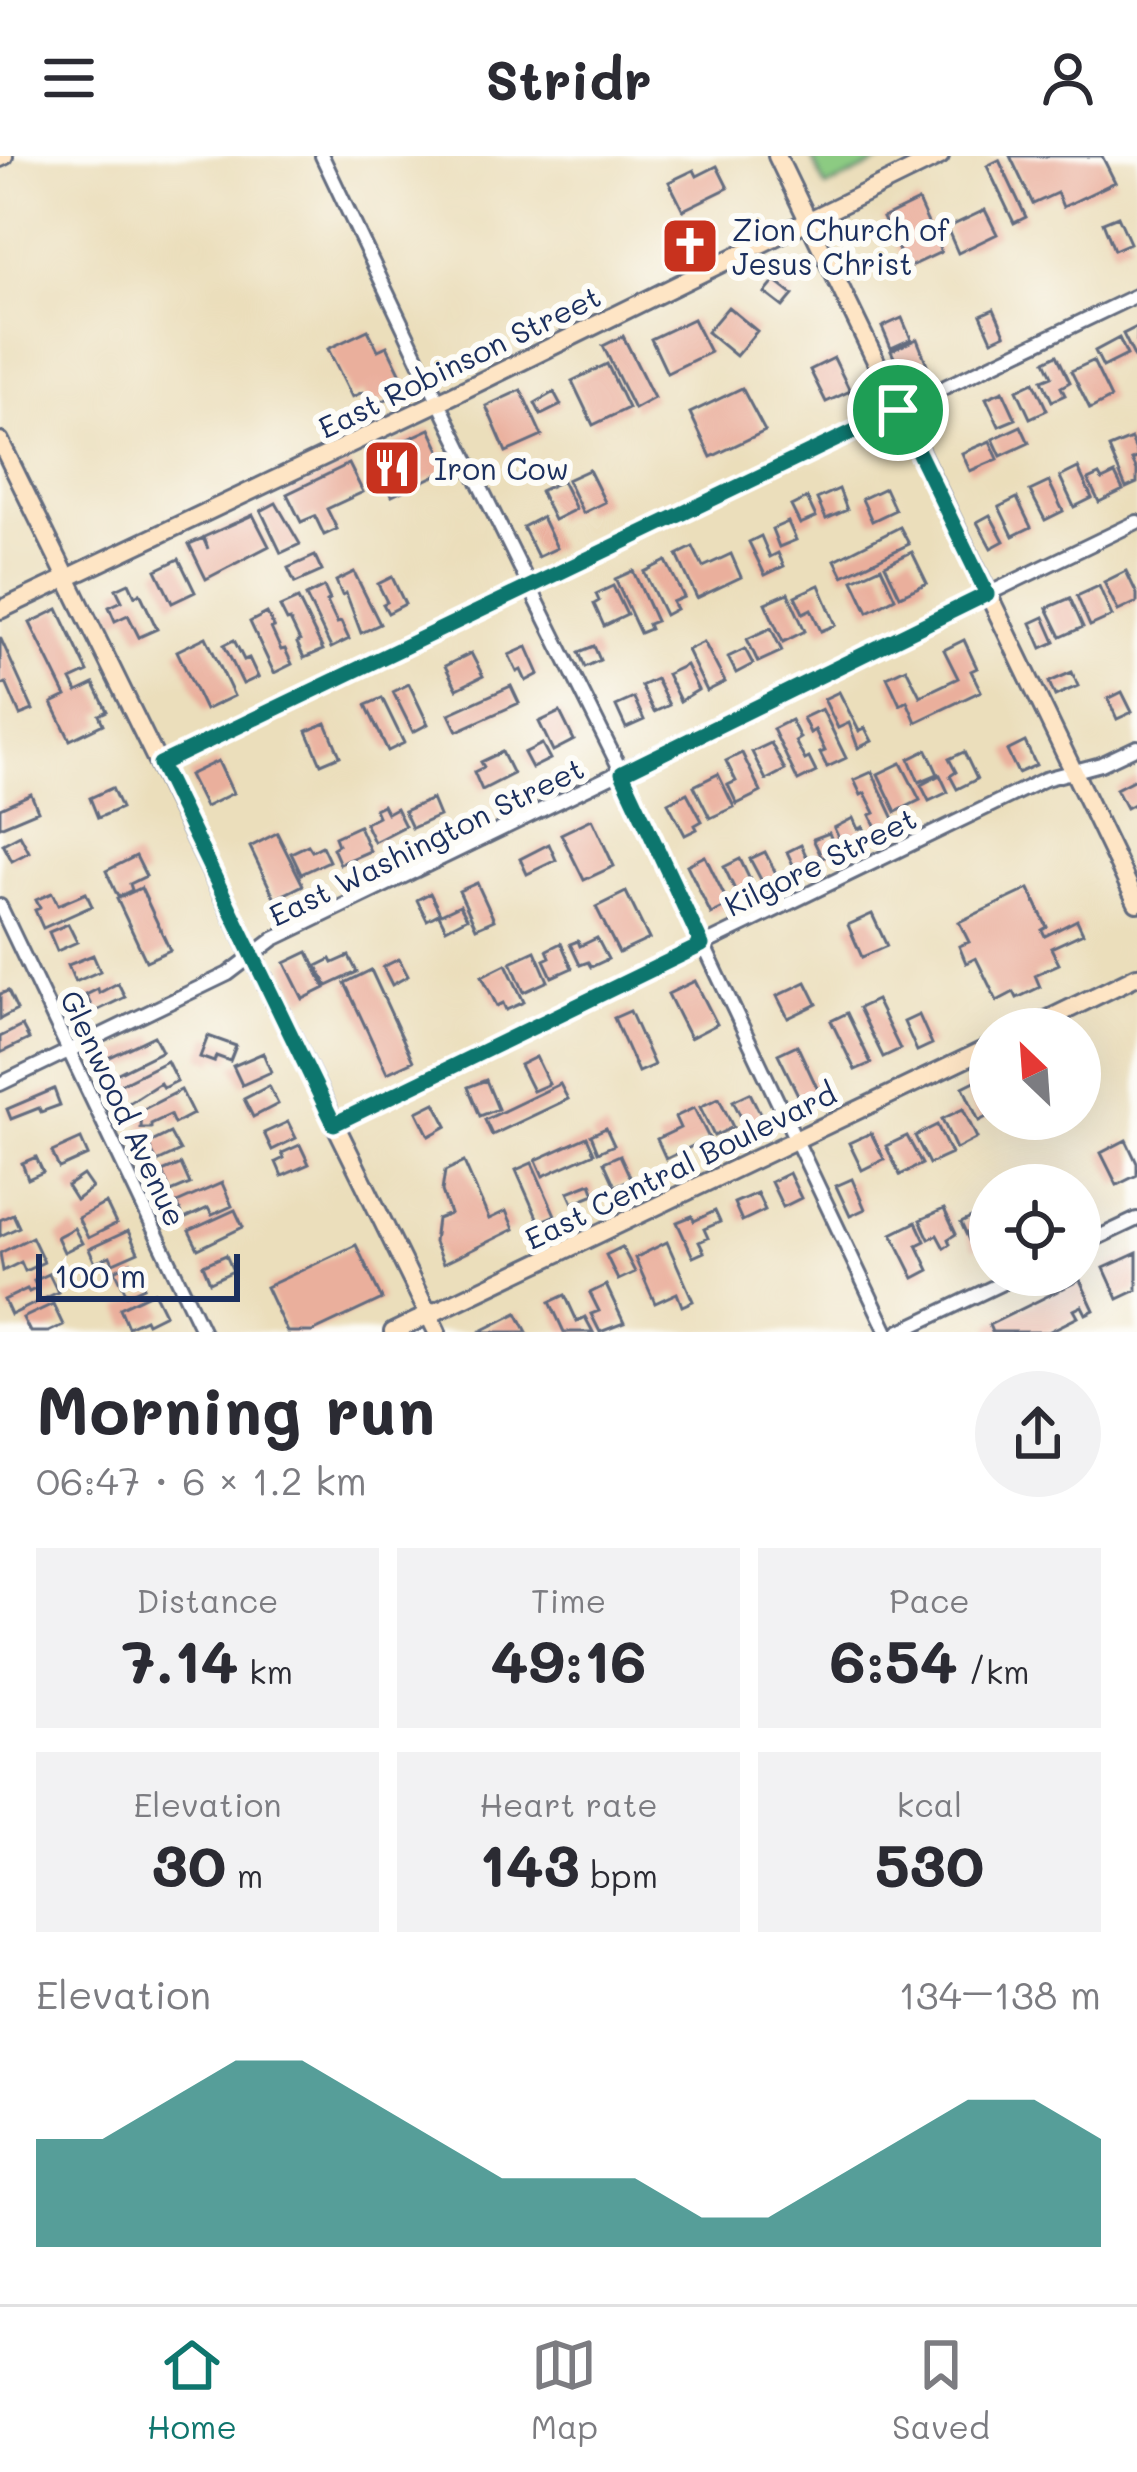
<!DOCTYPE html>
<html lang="en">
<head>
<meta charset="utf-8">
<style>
	body { margin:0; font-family:Mali,sans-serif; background:#f2f2f3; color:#2b2b33; height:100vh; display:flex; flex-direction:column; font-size:45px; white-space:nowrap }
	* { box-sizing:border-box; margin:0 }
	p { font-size:39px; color:#7c7c81 }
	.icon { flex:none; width:66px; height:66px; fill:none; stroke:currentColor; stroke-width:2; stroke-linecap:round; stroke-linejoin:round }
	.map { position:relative; height:1176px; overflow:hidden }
	.drawer { display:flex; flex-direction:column; background:#fff; flex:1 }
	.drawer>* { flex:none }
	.needle { width:78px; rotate:335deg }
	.controls { position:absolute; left:969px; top:852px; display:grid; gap:24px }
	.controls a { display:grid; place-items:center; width:132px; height:132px; border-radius:50%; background:#fff; box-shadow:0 12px 48px #0002; font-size:60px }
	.scale { position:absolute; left:36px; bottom:30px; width:204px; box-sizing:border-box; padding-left:12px; border:6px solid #1b2f5e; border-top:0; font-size:33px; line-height:42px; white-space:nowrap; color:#1b2f5e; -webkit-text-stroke:9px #fdfcf7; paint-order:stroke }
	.pin { position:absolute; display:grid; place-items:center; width:102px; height:102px; color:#fff; margin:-51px; border:6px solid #fff; border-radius:50%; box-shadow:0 3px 12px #0007 }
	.round { display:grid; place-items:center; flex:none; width:126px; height:126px; border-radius:63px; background:#f2f2f3 }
	.summary { display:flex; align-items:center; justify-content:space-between; height:204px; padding:0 36px }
	h1 { font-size:66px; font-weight:700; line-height:90px }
	.figures { display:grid; grid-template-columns:repeat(3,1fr); gap:18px; height:204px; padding:12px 36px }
	.figures div { display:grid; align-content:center; border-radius:0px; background:#f2f2f3; text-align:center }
	.figures b { font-size:60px; font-weight:700 }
	.figures small { font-size:33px; font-weight:400 }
	.figures p { font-size:33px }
	.chart { height:336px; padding:24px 36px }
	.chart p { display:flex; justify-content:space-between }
	.chart svg { width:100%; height:216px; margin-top:12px; fill:#0f766e; opacity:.7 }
	header { display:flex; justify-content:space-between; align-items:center; height:156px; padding:0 36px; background:#fff; font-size:54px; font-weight:700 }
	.tab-bar { display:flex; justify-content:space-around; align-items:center; height:168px; border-top:3px solid #e1e1e2; background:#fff; font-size:33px; color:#7c7c81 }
	.tab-bar a { display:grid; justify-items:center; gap:6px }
	.tab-bar .selected { color:#0f766e }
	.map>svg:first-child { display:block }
	.green { fill:#8ccb82; stroke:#547d70; stroke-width:3 }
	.building { fill:#eaaf9c }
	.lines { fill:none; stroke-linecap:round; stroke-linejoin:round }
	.street-casing { stroke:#646c7f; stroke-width:18 }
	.secondary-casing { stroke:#646c7f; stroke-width:22 }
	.street { stroke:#fff; stroke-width:12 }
	.secondary { stroke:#fee5c5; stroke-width:16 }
	.route-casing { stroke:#fff; stroke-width:24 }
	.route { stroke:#0f766e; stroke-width:15 }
	.labels { text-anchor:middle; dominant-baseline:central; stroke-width:12; stroke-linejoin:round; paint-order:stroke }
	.poi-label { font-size:30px; fill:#1b2f5e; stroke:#fdfcf7; text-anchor:start }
	.street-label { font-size:30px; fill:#1b2f5e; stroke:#fdfcf7 }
</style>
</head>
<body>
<header><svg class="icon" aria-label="menu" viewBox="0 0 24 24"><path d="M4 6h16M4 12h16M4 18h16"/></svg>Stridr<svg class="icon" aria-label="person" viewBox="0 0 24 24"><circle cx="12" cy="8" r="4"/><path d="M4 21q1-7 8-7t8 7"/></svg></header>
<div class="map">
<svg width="1137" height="1176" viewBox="0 0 1137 1176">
	<rect width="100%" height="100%" fill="#fdfcf7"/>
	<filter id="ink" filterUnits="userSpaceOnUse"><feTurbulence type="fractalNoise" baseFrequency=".00833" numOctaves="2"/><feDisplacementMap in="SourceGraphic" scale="24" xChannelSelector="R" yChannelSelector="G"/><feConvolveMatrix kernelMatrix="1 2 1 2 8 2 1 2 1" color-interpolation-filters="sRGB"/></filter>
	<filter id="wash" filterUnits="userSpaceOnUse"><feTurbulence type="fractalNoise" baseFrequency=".004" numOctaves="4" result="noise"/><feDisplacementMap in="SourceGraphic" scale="48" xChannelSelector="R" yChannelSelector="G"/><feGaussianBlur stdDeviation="2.7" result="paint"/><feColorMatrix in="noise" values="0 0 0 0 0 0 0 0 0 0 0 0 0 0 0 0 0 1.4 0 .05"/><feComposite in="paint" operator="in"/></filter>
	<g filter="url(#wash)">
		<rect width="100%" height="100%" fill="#ebdebb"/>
		<path class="green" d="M811,0H892L826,32Z"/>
		<g id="blocks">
			<path class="building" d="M1010,0H1102L1115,26L1063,51L1057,37L1033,48Z
				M999,4L1026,61L1014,67L987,10Z
				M717,10L728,32L683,54L669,26L694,14L697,20Z
				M918,45L941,96L907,112L883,62Z
				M985,54L997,78L958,97L947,72Z
				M1118,60L1130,87L1114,94L1103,66Z
				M775,125L793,139L783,151L765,137Z
				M728,151L757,175L736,200L707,176Z
				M994,153L1005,178L992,184L981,159Z
				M902,162L911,183L891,192L882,171Z
				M693,163L710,196L667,217L651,183Z
				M1137,171V206L1123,178Z
				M368,174L378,194L387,190L408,233L370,251L363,236L352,241L328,193Z
				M623,180L654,242L634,253L603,190Z
				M1119,182L1127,199L1103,211L1095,195Z
				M917,183L930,216L906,227L891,195Z
				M1057,199L1070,226L1061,231L1065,239L1052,245L1042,224L1052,220L1045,205Z
				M834,202L850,235L826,246L810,214Z
				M1093,205L1111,242L1090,253L1071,215Z
				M607,208L628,252L593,269L572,225Z
				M1034,226L1047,254L1030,262L1017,234Z
				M742,232L765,275L711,301L690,257Z
				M521,234L542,280L506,296L486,250Z
				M1003,235L1016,263L999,270L986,242Z
				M554,236L561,249L541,259L535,247Z
				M1021,270L1029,287L1001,300L993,283Z
				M430,273L449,313L392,340L373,299Z
				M1131,283L1137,297V302L1132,304L1137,314V327L1126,332L1109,292Z
				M990,285L998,303L970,315L962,297Z
				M349,308L363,336L327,353L337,373L324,379L315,360L301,366L287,338Z
				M1078,312L1092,342L1074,351L1060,321Z
				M589,314L605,346L583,357L567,324Z
				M1115,318L1123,334L1099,346L1088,324L1099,319L1102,324Z
				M562,325L576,353L554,364L540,335Z
				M1049,326L1063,355L1045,364L1030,335Z
				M885,332L895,354L872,365L862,343Z
				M839,333L847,354L826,363L817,343Z
				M807,342L816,361L800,368L791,350Z
				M1017,342L1031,371L1013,380L999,351Z
				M276,347L300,388L281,397L261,355Z
				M253,359L269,390L206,423L189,388L203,382L208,393L204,381Z
				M990,359L1004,385L991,392L977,366Z
				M542,361L557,392L538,401L523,371Z
				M788,366L796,384L779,391L772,373Z
				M900,371L909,388L843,420L835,404Z
				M761,380L770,401L778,397L784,410L765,419L749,386Z
				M693,391L703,411L731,398L741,421L697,442L677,399Z
				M912,396L927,427L900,440L885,409Z
				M315,400L322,415L295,427L288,412Z
				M179,403L195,436L172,447L156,414Z
				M666,405L684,441L672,446L676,453L665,459L644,416Z
				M881,411L895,442L868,456L853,424Z
				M633,415L656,465L648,468L650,473L640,477L615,423Z
				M1126,415L1137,438V446L1118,455L1104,426Z
				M354,416L380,468L361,477L346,437L342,439L336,425Z
				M392,421L405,448L388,457L383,448L387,446L378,428Z
				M129,427L135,440L140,437L157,473L139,481L128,459L115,465L109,451L122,445L116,433Z
				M819,429L836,469L821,475L811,453L803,457L795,440Z
				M613,430L627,459L604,470L594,448L599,445L596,438Z
				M1099,430L1112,460L1090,470L1077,440Z
				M324,431L330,444L327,446L337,467L341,466L349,483L331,492L306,440Z
				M788,437L805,475L783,486L765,447Z
				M1070,442L1083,471L1061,481L1047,452Z
				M298,443L323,494L304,502L297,487L300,485L290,464L287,465L280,451Z
				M58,453L88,516L71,524L77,536L94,528L107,555L99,559L103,568L70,584L52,547L66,540L30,467Z
				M267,457L274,471L271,472L281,494L285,493L292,508L274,517L250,466Z
				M1044,461L1055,486L1042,492L1031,467Z
				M771,472L782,495L758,506L747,483Z
				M0,481L33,554L20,559L6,527L0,530Z
				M206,481L234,540L205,554L177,495Z
				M234,484L244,504L249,502L258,521L243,528L224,489Z
				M964,484L977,512L971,515L981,535L916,566L907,545L900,549L887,521L906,512L920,540L958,522L944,494Z
				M704,486L725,526L707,535L687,494Z
				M594,490L600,504L585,511L579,496Z
				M527,491L539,518L526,525L521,514L517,516L509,499Z
				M745,493L753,508L736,517L728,501Z
				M471,497L483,520L457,533L445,510Z
				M686,509L698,534L680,545L667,518Z
				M1072,516L1078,530L1055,540L1049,526Z
				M656,523L669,549L654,556L641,530Z
				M409,528L428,568L413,576L393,536Z
				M511,530L519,547L457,575L449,558Z
				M839,536L859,575L865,572L872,585L858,592L849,567L838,572L824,543Z
				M1122,536L1132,556L1117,563L1108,543Z
				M382,542L404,587L388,595L366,549Z
				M634,542L644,564L626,572L616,550Z
				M822,553L846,602L827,611L820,597L825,595L815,574L810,577L803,562Z
				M560,556L574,584L553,595L539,566Z
				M791,564L800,582L795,585L805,604L809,602L816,616L798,625L773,573Z
				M326,567L340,600L321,608L307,575Z
				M1025,586L1036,609L1018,617L1007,595Z
				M771,587L785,614L766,624L752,596Z
				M542,588L550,603L532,612L524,597Z
				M927,594L938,618L919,626L909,603Z
				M502,596L513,618L482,634L474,616L484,611L481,606Z
				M964,596L977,623L957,633L950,620L956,616L949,603Z
				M742,597L761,636L737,648L728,629L736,625L726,605Z
				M218,605L233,637L205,651L189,619Z
				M901,607L920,644L896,656L878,618Z
				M872,616L896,667L878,675L870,659L875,657L865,637L861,639L854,624Z
				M718,618L734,651L710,662L694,630Z
				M940,619L948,636L929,645L921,629Z
				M1137,622V646L1126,652L1116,633Z
				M112,632L121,652L98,662L90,642Z
				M687,637L702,665L695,669L697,673L685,679L668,647Z
				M31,638L38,655L0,671V652Z
				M432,643L439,660L412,672L404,655Z
				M383,649L387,657L396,652L405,670L374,686L365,667L378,660L375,653Z
				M853,662L858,673L863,671L872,688L855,696L848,684L841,687L834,672Z
				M592,663L614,710L584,724L561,678Z
				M359,670L370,695L340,708L333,692L338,689L335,681Z
				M277,677L303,729L275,743L250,691Z
				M829,677L837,696L822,702L813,683Z
				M20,679L29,696L12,705L3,688Z
				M549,688L556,704L527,718L520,703Z
				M308,689L312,695L322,690L329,705L301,718L291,697Z
				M801,689L811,710L797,717L787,696Z
				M765,696L781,727L767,735L750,703Z
				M136,700L146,720L130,728L132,734L118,741L106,715Z
				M705,700L729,749L711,758L687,709Z
				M740,703L754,732L738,740L724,711Z
				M477,727L494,764L476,772L459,735Z
				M141,732L170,794L146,805L117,743Z
				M1029,733L1047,771L1042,774L1045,780L1077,764L1083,777L1051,792L1059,808L1035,819L1040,831L1017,842L1014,836L997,845L976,802L966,807L959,790L969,786L959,766Z
				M626,736L649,783L619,797L596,751Z
				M52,737L58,749L86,737L92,750L43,772L35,754L40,752L36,744Z
				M430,737L440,757L427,764L417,744Z
				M460,749L467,762L446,773L439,759Z
				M872,758L887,790L862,801L848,769Z
				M68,768L77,786L57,795L49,776Z
				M597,782L608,803L591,811L588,806L580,809L570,788L578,785L580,790Z
				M561,787L572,812L552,821L544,804L550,801L547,794Z
				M535,795L548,825L524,836L511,806Z
				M308,796L325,832L303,843L285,807Z
				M93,799L100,815L75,826L68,809Z
				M349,800L357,816L327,830L317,810L331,803L333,807Z
				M399,803L408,820L392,829L383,811Z
				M506,808L524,846L506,854L503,847L497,850L482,820Z
				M371,814L413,905L387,917L345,827Z
				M695,825L717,868L690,882L668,838Z
				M806,826L817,848L788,862L777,840Z
				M118,827L125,841L94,856L86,839L98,833L99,837Z
				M8,835L17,854L0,863V838Z
				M876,844L900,893L883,901L859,852Z
				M630,855L654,909L638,916L614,862Z
				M847,857L871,907L855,914L831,865Z
				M919,859L932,888L917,895L904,866Z
				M22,870L29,883L0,897V881Z
				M154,880L162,895L114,919L106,903Z
				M208,880L236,890L230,905L216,900L214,906L200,901Z
				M797,889L819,936L801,945L778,898Z
				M1080,891L1093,921L1080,927Z
				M263,897L271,916L242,929L233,910Z
				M536,901L549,928L533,935L520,909Z
				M167,905L177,925L163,932L160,927L124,950L115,931Z
				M486,924L498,953L480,960L468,931Z
				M977,924L990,953V959L979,965L963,931Z
				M560,928L568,943L492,979L485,964Z
				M269,930L278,948L253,961L244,943Z
				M54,933L60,949L41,956L39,952L11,963L7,953Z
				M181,934L193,958L174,968L170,959L151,968V972H141L142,954Z
				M750,937L765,967L748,975L733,945Z
				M719,942L733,971L714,980L700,951Z
				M435,947L447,970L429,980L417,956Z
				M694,952L709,982L666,1003L657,983L680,972L675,961Z
				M963,953L977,982L956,993L942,963Z
				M288,966L296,982L272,994L264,977Z
				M937,969L951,998L929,1008L915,980Z
				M606,972L614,989L598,996L591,979Z
				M170,977L180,995L157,1006L148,988Z
				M871,977L884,1003L862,1014L849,987Z
				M907,980L922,1008L900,1019L886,990Z
				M587,981L594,997L543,1020L536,1004Z
				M81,983L88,999L59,1012L52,996Z
				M1126,984L1137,1007V1019L1117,1029L1101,997Z
				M300,989L309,1008L282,1020L276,1006L284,1002L282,997Z
				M620,999L631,1023L615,1030L604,1006Z
				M36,1001L43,1016L28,1023L22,1007Z
				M464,1006L489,1063L506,1055L514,1073L443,1108L434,1086L437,1063L450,1058L442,1035L445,1015Z
				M532,1007L555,1059L539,1066L516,1014Z
				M181,1008L190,1028L171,1036L162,1016Z
				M789,1017L801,1042L783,1051L771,1026Z
				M83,1019L92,1032L76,1044L67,1030Z
				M852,1023L865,1053L850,1060L836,1030Z
				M222,1027L232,1050L212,1059L208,1052L184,1063L177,1047Z
				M591,1027L595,1038L573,1047L568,1036Z
				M757,1037L765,1054L742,1065L734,1047Z
				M106,1047L116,1068L88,1082L78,1062Z
				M944,1053L956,1078L948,1083L950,1088L944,1092L937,1079L929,1083L920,1064Z
				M235,1054L243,1071L198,1093L189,1075Z
				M715,1055L720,1066L704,1073L708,1082L699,1086L704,1096L693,1101L677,1066L692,1060L694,1065Z
				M13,1058L19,1071L0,1080V1064Z
				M977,1059L989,1085L973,1093L961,1067Z
				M916,1066L925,1085L917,1089L929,1114L914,1122L892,1078Z
				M74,1072L82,1087L64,1096L57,1081Z
				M128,1075L138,1096L113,1107L110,1100L95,1107L89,1093Z
				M32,1081L44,1106L25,1115L21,1106L3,1115L0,1097Z
				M667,1086L693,1145L682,1150L677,1137L655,1147L635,1102Z
				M356,1089L382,1143L312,1176H287L266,1131Z
				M622,1091L635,1116L618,1124L606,1099Z
				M1137,1097V1134L1118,1143L1104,1112Z
				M226,1099L233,1115L210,1126L203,1109Z
				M131,1106L144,1131L127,1139L115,1114Z
				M49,1118L58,1136L11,1159L4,1144L27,1133L29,1136L37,1132L34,1125Z
				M1080,1124L1094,1154L1086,1158L1082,1150L1074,1154L1078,1161L1048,1176H992L989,1169Z
				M606,1129L624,1167L600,1176L591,1158L599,1155L590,1137Z
				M154,1136L165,1158L147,1167L145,1163L128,1171L120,1152Z
				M565,1139L577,1165L585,1161L593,1176H564L550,1146Z
				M53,1148L63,1169L48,1176H30L23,1162Z
				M517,1157L527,1176H479Z"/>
		</g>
	</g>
	<g filter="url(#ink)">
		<use href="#blocks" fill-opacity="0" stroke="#646c7f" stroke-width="3"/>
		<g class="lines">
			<defs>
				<path id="street" d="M322,0L446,261L622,617L887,1176
					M160,607L1137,139
					M0,750L203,1176
					M0,928L228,818L274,783L1137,366
					M334,968L1045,623L1101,608L1137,591
					M1080,1090L1137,1063
					M899,1176L1019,1119"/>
				<path id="secondary" d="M777,0L1137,747
					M0,2L4,0
					M0,285L437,1176
					M0,454L453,239L940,0
					M1028,873L1137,820
					M393,1176L990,891"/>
			</defs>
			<use href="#street" class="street-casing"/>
			<use href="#secondary" class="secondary-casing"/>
			<use href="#street" class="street"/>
			<use href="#secondary" class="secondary"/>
		</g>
	</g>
	<g class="lines" filter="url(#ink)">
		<defs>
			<path id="route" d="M898,254L987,438L622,617L702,789L334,968L160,608Z"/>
		</defs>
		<use href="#route" class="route-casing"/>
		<use href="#route" class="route"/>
	</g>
	<defs>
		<symbol id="church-square" viewBox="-11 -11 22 22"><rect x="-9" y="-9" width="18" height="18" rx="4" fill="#c8321e" stroke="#fdfcf7"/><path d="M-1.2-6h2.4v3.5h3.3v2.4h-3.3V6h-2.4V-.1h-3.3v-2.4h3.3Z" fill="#fff"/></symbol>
		<symbol id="restaurant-square" viewBox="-11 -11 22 22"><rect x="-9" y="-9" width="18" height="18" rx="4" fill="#c8321e" stroke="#fdfcf7"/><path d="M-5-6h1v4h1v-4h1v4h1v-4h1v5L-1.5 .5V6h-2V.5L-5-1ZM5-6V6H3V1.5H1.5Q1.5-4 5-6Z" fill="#fff"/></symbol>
	</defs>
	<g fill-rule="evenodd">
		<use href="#church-square" x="657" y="57" width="66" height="66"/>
		<use href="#restaurant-square" x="359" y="279" width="66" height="66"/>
	</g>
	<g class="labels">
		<g class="poi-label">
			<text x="732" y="73">Zion Church of<tspan x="732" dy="34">Jesus Christ</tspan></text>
			<text x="434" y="312">Iron Cow</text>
		</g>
		<g class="street-label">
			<text transform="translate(459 205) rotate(-26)">East Robinson Street</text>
			<text transform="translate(426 685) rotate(-26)">East Washington Street</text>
			<text transform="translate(820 705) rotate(-26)">Kilgore Street</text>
			<text transform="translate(124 952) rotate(65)">Glenwood Avenue</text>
			<text transform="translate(680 1009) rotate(-26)">East Central Boulevard</text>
		</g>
	</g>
</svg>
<div class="controls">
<a><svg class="needle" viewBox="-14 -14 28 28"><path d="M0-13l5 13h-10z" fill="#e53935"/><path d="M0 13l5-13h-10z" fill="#7c7c81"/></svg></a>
<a><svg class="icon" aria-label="locate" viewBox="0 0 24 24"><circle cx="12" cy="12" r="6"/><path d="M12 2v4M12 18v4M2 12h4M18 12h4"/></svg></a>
</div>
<div class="scale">100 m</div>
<div class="pin" style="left:898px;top:254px;background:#1e9e55"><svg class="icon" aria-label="arrive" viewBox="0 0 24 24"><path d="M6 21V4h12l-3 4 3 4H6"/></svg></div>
</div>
<section class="drawer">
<div class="summary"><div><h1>Morning run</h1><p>06:47 · 6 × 1.2 km</p></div><a class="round"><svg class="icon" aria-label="share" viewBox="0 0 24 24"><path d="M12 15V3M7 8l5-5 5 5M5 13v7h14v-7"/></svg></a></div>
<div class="figures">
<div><p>Distance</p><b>7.14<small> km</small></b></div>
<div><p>Time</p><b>49:16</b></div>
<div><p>Pace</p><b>6:54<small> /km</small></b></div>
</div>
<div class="figures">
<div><p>Elevation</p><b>30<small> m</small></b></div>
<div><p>Heart rate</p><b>143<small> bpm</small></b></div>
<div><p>kcal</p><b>530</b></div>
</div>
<div class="chart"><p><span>Elevation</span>134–138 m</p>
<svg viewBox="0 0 160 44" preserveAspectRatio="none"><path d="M0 44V22L10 22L20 14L30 6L40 6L50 14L60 22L70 30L80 30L90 30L100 38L110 38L120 30L130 22L140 14L150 14L160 22V44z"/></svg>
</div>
</section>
<nav class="tab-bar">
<a class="selected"><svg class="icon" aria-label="home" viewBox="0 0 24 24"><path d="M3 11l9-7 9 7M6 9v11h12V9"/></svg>Home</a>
<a><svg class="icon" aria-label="map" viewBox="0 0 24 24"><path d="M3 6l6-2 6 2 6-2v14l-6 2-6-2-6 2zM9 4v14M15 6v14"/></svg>Map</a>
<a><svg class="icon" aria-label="saved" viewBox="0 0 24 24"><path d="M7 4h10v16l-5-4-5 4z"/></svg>Saved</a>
</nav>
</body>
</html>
